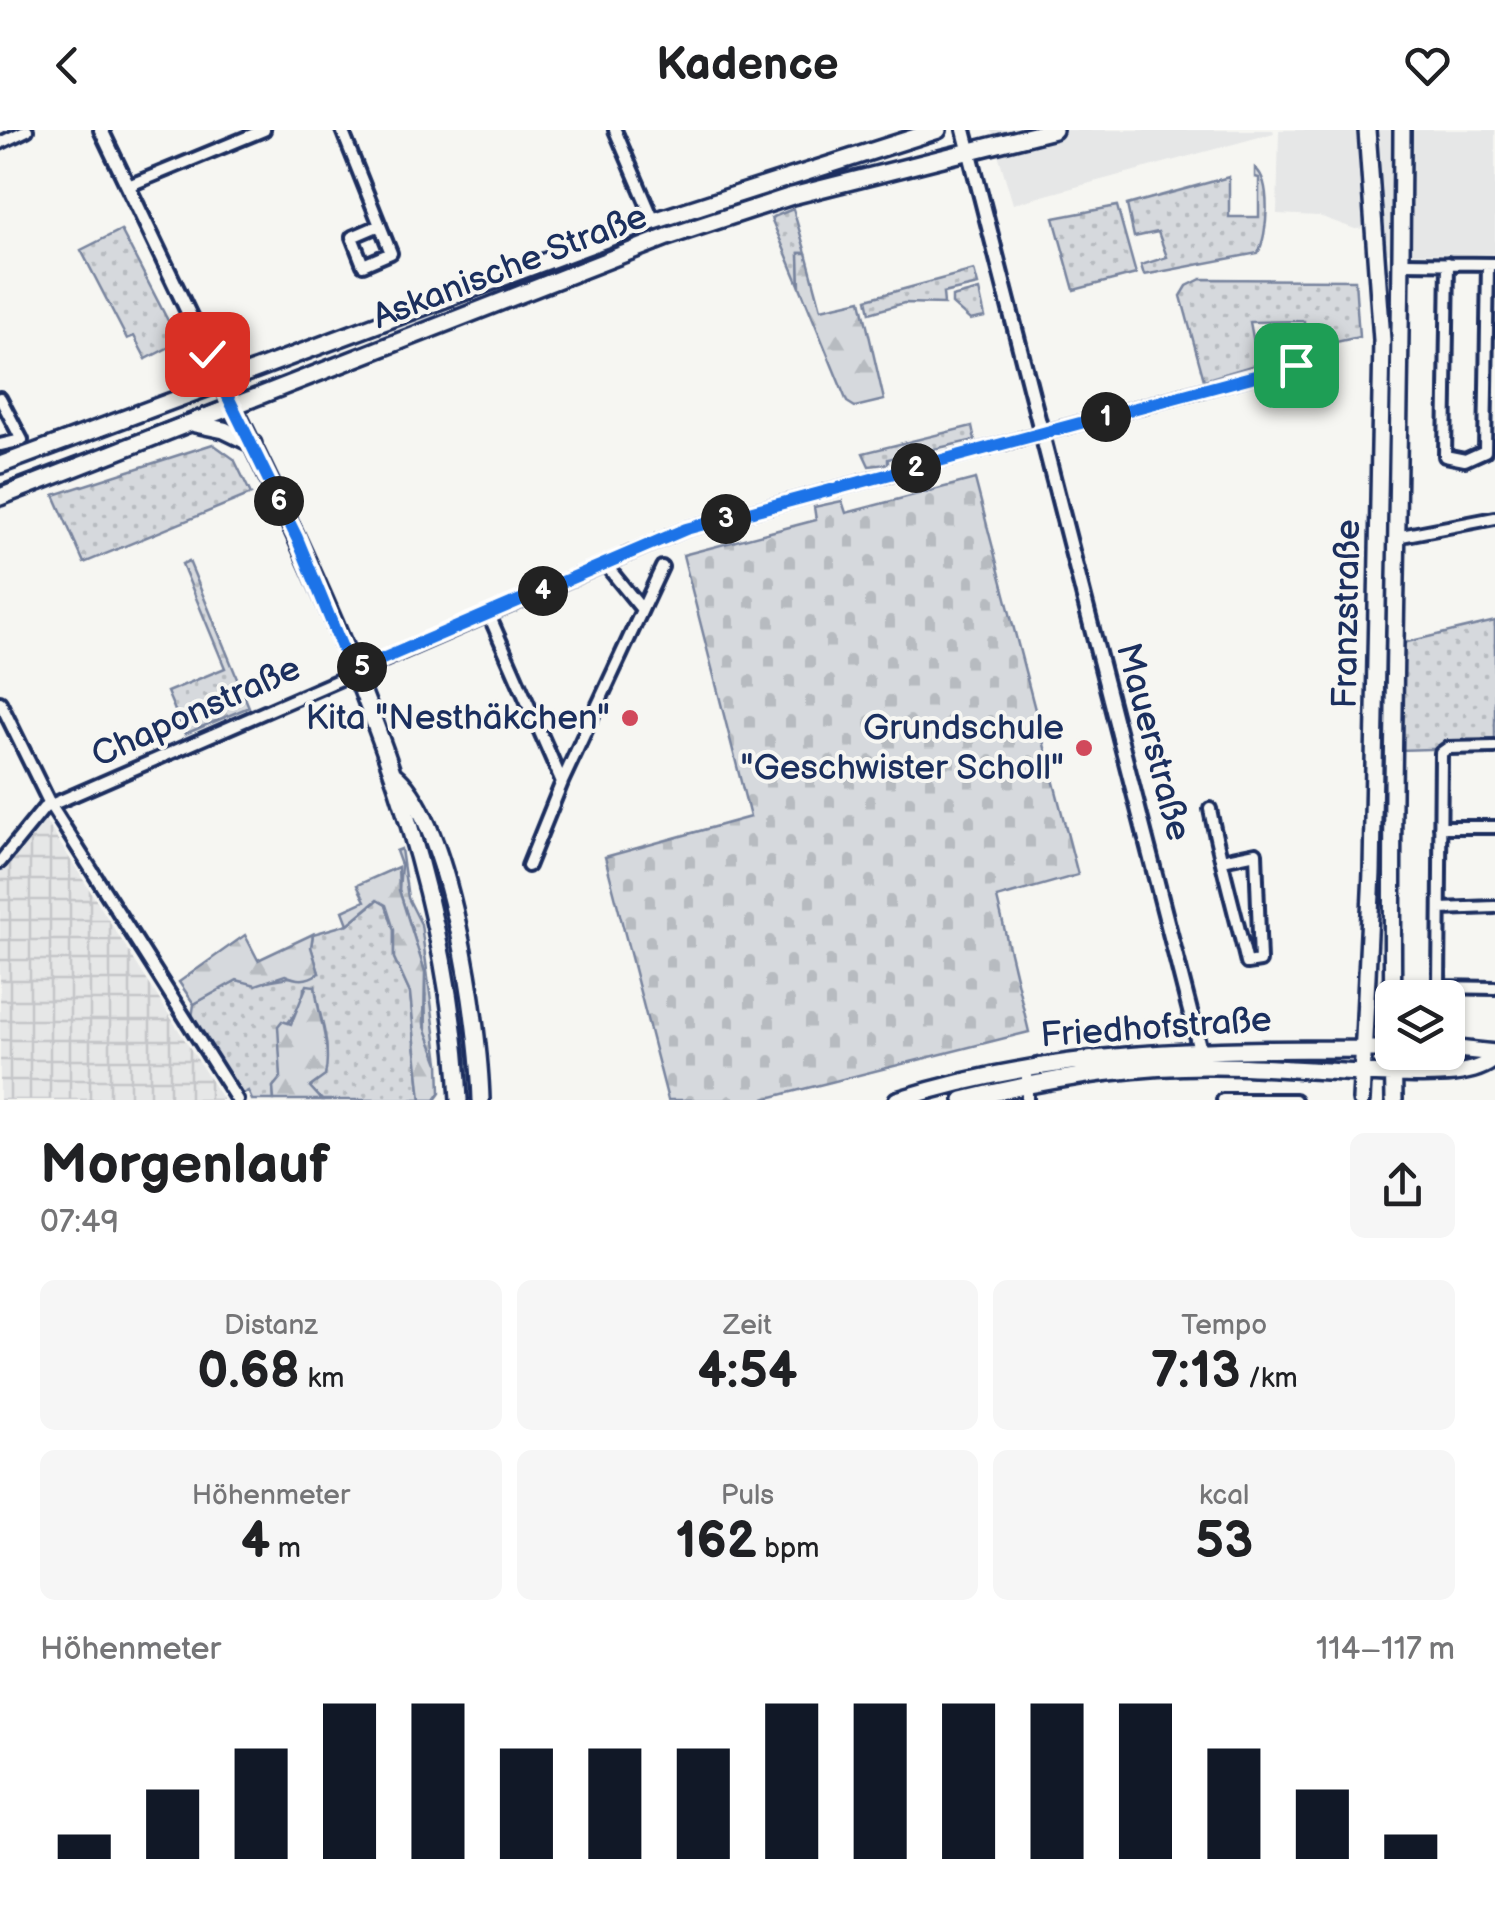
<!DOCTYPE html>
<html lang="de">
<head>
<meta charset="utf-8">
<style>
	body { margin:0; font-family:"Balsamiq Sans",sans-serif; background:#f6f6f6; color:#202124; height:100vh; display:flex; flex-direction:column; font-size:38px; white-space:nowrap }
	* { box-sizing:border-box; margin:0 }
	p { font-size:32px; color:#757577 }
	.icon { flex:none; width:55px; height:55px; fill:none; stroke:currentColor; stroke-width:2; stroke-linecap:round; stroke-linejoin:round }
	.map { position:relative; height:970px; overflow:hidden }
	.side { display:flex; flex-direction:column; background:#fff; flex:1 }
	.side>* { flex:none }
	.fabs { position:absolute; left:1375px; top:850px; display:grid; gap:20px }
	.fabs a { display:grid; place-items:center; width:90px; height:90px; border-radius:15px; background:#fff; box-shadow:0 2px 8px #0004; font-size:50px }
	.pin { position:absolute; display:grid; place-items:center; width:85px; height:85px; color:#fff; margin:-42px; border-radius:20px; box-shadow:0 5px 15px #0006 }
	.km { position:absolute; width:50px; height:50px; margin:-25px; border-radius:50%; background:#222; color:#fff; font-size:28px; line-height:50px; text-align:center }
	.round { display:grid; place-items:center; flex:none; width:105px; height:105px; border-radius:15px; background:#f6f6f6 }
	.head { display:flex; align-items:center; justify-content:space-between; height:170px; padding:0 40px }
	h1 { font-size:55px; font-weight:800; line-height:75px }
	.figures { display:grid; grid-template-columns:repeat(3,1fr); gap:15px; height:170px; padding:10px 40px }
	.figures div { display:grid; align-content:center; border-radius:15px; background:#f6f6f6; text-align:center }
	.figures b { font-size:50px; font-weight:800 }
	.figures small { font-size:28px; font-weight:400 }
	.figures p { font-size:28px }
	.chart { height:280px; padding:20px 40px }
	.chart p { display:flex; justify-content:space-between }
	.chart svg { width:100%; height:180px; margin-top:10px; stroke:#111827; stroke-width:6 }
	header { display:flex; justify-content:space-between; align-items:center; height:130px; padding:0 40px; background:#fff; font-size:45px; font-weight:800 }
	.map>svg:first-child { display:block }
	.built { fill:#e6e7e7 }
	.industrial { fill:url(#industrial-grid) }
	.grass { fill:url(#grass-dots); stroke:#78849e; stroke-width:2.5 }
	.forest { fill:url(#forest-firs); stroke:#78849e; stroke-width:2.5 }
	.cemetery { fill:url(#cemetery-stones); stroke:#78849e; stroke-width:2.5 }
	.lines { fill:none; stroke-linecap:round; stroke-linejoin:round }
	.minor-casing { stroke:#1b2f5e; stroke-width:18 }
	.tertiary-casing { stroke:#1b2f5e; stroke-width:20 }
	.secondary-casing { stroke:#1b2f5e; stroke-width:22 }
	.minor { stroke:#f6f6f2; stroke-width:10 }
	.tertiary { stroke:#f6f6f2; stroke-width:12 }
	.secondary { stroke:#f6f6f2; stroke-width:15 }
	.tram { stroke:#1b2f5e; stroke-width:2.5 }
	.route-casing { stroke:#fff; stroke-width:20 }
	.route { stroke:#1a73e8; stroke-width:12 }
	.poi-dot { fill:#d1495b; stroke:#f6f6f2; stroke-width:4 }
	.labels { text-anchor:middle; dominant-baseline:central; stroke-width:8; stroke-linejoin:round; paint-order:stroke }
	.street-label { font-size:35px; fill:#1b2f5e; stroke:#f6f6f2 }
	.poi-label { font-size:35px; fill:#1b2f5e; stroke:#f6f6f2; text-anchor:end }
</style>
</head>
<body>
<header><svg class="icon" aria-label="back" viewBox="0 0 24 24"><path d="M15 5l-7 7 7 7"/></svg>Kadence<svg class="icon" aria-label="heart" viewBox="0 0 24 24"><path d="M12 20l-8-8c-3-5 5-10 8-4 3-6 11-1 8 4z"/></svg></header>
<div class="map">
<svg width="1495" height="970" viewBox="0 0 1495 970">
	<defs>
		<pattern id="industrial-grid" width="8" height="8" patternUnits="userSpaceOnUse" patternTransform="scale(2.5)"><rect width="8" height="8" fill="#e6e7e7"/><path d="M0 4h8M4 0v8" fill="none" stroke="#c5c6c9"/></pattern>
		<pattern id="grass-dots" width="8" height="8" patternUnits="userSpaceOnUse" patternTransform="scale(2.5)"><rect width="8" height="8" fill="#d6d9dd"/><path d="M2 2h.1M6 6h.1" fill="none" stroke="#b7bbc0" stroke-width="1.8" stroke-linecap="round"/></pattern>
		<pattern id="forest-firs" width="22" height="20" patternUnits="userSpaceOnUse" patternTransform="scale(2.5)"><rect width="22" height="20" fill="#d6d9dd"/><path d="M5 1l3.5 6h-7zM16 11l3.5 6h-7z" fill="#b7bbc0"/></pattern>
		<pattern id="cemetery-stones" width="16" height="16" patternUnits="userSpaceOnUse" patternTransform="scale(2.5)"><rect width="16" height="16" fill="#d6d9dd"/><path d="M2 7V4a2 2 0 0 1 4 0v3zM10 15v-3a2 2 0 0 1 4 0v3z" fill="#b7bbc0"/></pattern>
	</defs>
	<rect width="100%" height="100%" fill="#f6f6f2"/>
	<filter id="ink" filterUnits="userSpaceOnUse"><feTurbulence type="fractalNoise" baseFrequency=".01" numOctaves="2"/><feDisplacementMap in="SourceGraphic" scale="20" xChannelSelector="R" yChannelSelector="G"/><feConvolveMatrix kernelMatrix="1 2 1 2 8 2 1 2 1" color-interpolation-filters="sRGB"/></filter>
	<g filter="url(#ink)">
		<path class="built" d="M991,0H1273L1274,3L1013,74Z
			M1279,0H1495V124L1387,123L1384,97L1355,99L1319,86L1277,84Z"/>
		<path class="industrial" d="M44,688L223,970H0V741Z"/>
		<path class="grass" d="M1255,38C1272,51 1268,105 1258,123L1144,145L1141,135L1167,127L1158,102L1134,107L1127,75L1229,47V87H1259V48L1255,47Z
			M1117,76L1136,144L1074,160L1054,88Z
			M793,79L806,123H799L800,157L771,88Z
			M121,100L179,212L146,229L134,206L127,209L81,120Z
			M974,140L978,155L943,163L944,174L904,173L870,183L867,169Z
			M1201,149L1355,150L1359,207L1304,219V191L1250,192L1258,234L1204,250L1181,166L1187,156Z
			M979,160L985,187L970,190L952,174V167Z
			M972,296L975,310L888,329V334L869,336L863,323Z
			M213,314L234,329L251,364L84,433L54,365Z
			M189,431L249,577L185,604L167,562L225,538L182,434Z
			M1495,491V617L1399,620L1403,513Z
			M401,719L408,768L421,794L439,933L426,903L425,842L399,760L401,735L396,721Z
			M378,770L386,775L394,800V828L410,863L421,970H322L310,957C342,923 319,898 315,856L304,858L303,873L281,902V948L273,957L274,970H252L248,961L242,964L192,888L194,874L237,850C258,857 294,844 319,843L311,817L313,804L348,794Z"/>
		<path class="forest" d="M799,123H806L821,179L861,170L884,270L855,277L847,272L800,157Z
			M398,737L399,760L425,842L424,894L439,933L440,963L435,970H421L410,863L394,828V800L386,775L377,770L348,794L343,781L365,771L357,755Z
			M313,804L311,817L319,843C306,851 298,851 285,845L256,855L237,850L194,874L179,852L245,805L258,830Z
			M307,855L315,856C318,888 332,915 325,946L310,957L322,970H274L273,957L281,947L278,896L282,891L291,894Z"/>
		<path class="cemetery" d="M975,349L1078,745L997,768L1029,902L760,970H668L605,727L750,687L683,425L816,390L814,377L842,371L846,383Z"/>
		<g class="lines">
			<defs>
				<path id="minor" d="M342,0L391,123L363,135L352,107L380,95
					M615,0L654,91
					M0,13L27,0
					M128,56L264,0
					M1403,133L1495,134
					M1448,133L1445,326L1465,330L1485,321L1488,134
					M0,268L22,310L0,315
					M1396,407L1495,388
					M605,434L640,477
					M489,485L562,652
					M0,572L51,676L237,970
					M1495,617L1448,618L1441,623L1439,857L1495,858
					M1210,679C1220,731 1235,782 1247,833L1260,831L1256,723L1222,730
					M1440,697H1495
					M0,732L44,678L686,399L1318,229
					M528,736L562,652L662,437
					M1440,779L1495,777
					M1027,937V970
					M1223,970H1295"/>
				<path id="tertiary" d="M101,0L221,251
					M964,0L1202,928"/>
				<path id="secondary" d="M221,251C332,477 447,715 459,970
					M195,294L224,300L253,314
					M0,335L654,91L938,0
					M0,367L667,107L792,66L1054,0
					M393,644C451,689 479,897 481,970
					M1448,918L1495,923
					M897,970C1064,917 1220,919 1392,919
					M963,970C1042,950 1124,936 1206,936C1267,935 1329,943 1391,944C1420,944 1472,949 1495,928
					M1361,970L1372,742L1382,210L1367,0
					M1394,970C1388,647 1401,323 1402,0"/>
			</defs>
			<use href="#minor" class="minor-casing"/>
			<use href="#tertiary" class="tertiary-casing"/>
			<use href="#secondary" class="secondary-casing"/>
			<use href="#minor" class="minor"/>
			<use href="#tertiary" class="tertiary"/>
			<use href="#secondary" class="secondary"/>
			<path class="tram" d="M0,355L230,268"/>
		</g>
	</g>
	<g class="lines" filter="url(#ink)">
		<defs>
			<path id="route" d="M207,224L297,408L352,542L686,399L1296,235"/>
		</defs>
		<use href="#route" class="route-casing"/>
		<use href="#route" class="route"/>
	</g>
	<g class="poi-dot">
		<circle cx="630" cy="588" r="10"/>
		<circle cx="1084" cy="618" r="10"/>
	</g>
	<g class="labels">
		<g class="street-label">
			<text transform="translate(510 137) rotate(-21)">Askanische Straße</text>
			<text transform="translate(1347 484) rotate(-89)">Franzstraße</text>
			<text transform="translate(196 582) rotate(-24)">Chaponstraße</text>
			<text transform="translate(1153 612) rotate(75)">Mauerstraße</text>
			<text transform="translate(1156 898) rotate(-4)">Friedhofstraße</text>
		</g>
		<g class="poi-label">
			<text x="610" y="588">Kita "Nesthäkchen"</text>
			<text x="1064" y="598">Grundschule<tspan x="1064" dy="40">"Geschwister Scholl"</tspan></text>
		</g>
	</g>
</svg>
<div class="fabs">
<a><svg class="icon" aria-label="layers" viewBox="0 0 24 24"><path d="M12 4l9 5-9 5-9-5zM3 14l9 5 9-5"/></svg></a>
</div>
<div class="pin" style="left:1296px;top:235px;background:#1e9e55"><svg class="icon" aria-label="arrive" viewBox="0 0 24 24"><path d="M6 21V4h12l-3 4 3 4H6"/></svg></div>
<div class="pin" style="left:207px;top:224px;background:#d93025"><svg class="icon" aria-label="check" viewBox="0 0 24 24"><path d="M5 12l5 5 9-10"/></svg></div>
<b class="km" style="left:1106px;top:287px">1</b>
<b class="km" style="left:916px;top:338px">2</b>
<b class="km" style="left:726px;top:389px">3</b>
<b class="km" style="left:543px;top:461px">4</b>
<b class="km" style="left:362px;top:537px">5</b>
<b class="km" style="left:279px;top:371px">6</b>
</div>
<section class="side">
<div class="head"><div><h1>Morgenlauf</h1><p>07:49</p></div><a class="round"><svg class="icon" aria-label="share" viewBox="0 0 24 24"><path d="M12 15V3M7 8l5-5 5 5M5 13v7h14v-7"/></svg></a></div>
<div class="figures">
<div><p>Distanz</p><b>0.68<small> km</small></b></div>
<div><p>Zeit</p><b>4:54</b></div>
<div><p>Tempo</p><b>7:13<small> /km</small></b></div>
</div>
<div class="figures">
<div><p>Höhenmeter</p><b>4<small> m</small></b></div>
<div><p>Puls</p><b>162<small> bpm</small></b></div>
<div><p>kcal</p><b>53</b></div>
</div>
<div class="chart"><p><span>Höhenmeter</span>114–117 m</p>
<svg viewBox="0 0 160 44" preserveAspectRatio="none"><path d="M5 44V38M15 44V27M25 44V17M35 44V6M45 44V6M55 44V17M65 44V17M75 44V17M85 44V6M95 44V6M105 44V6M115 44V6M125 44V6M135 44V17M145 44V27M155 44V38"/></svg>
</div>
</section>
</body>
</html>
